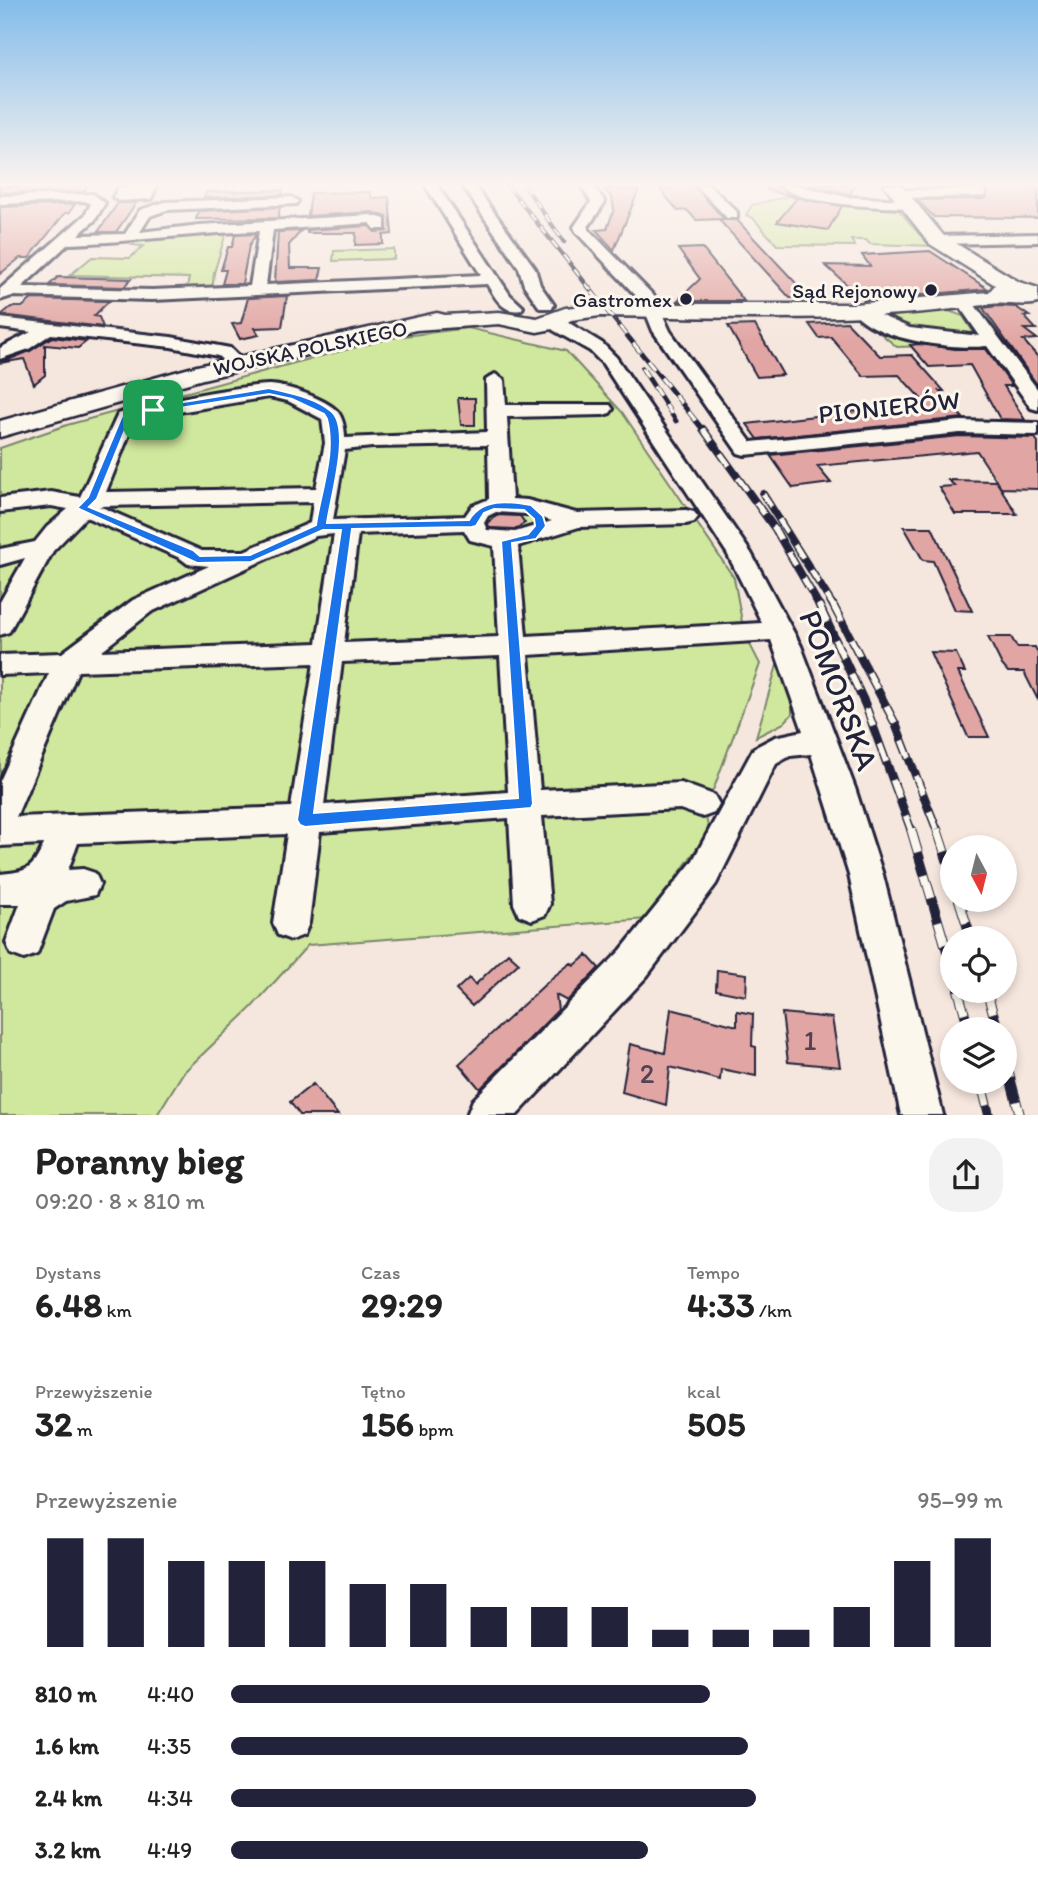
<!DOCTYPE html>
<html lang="pl">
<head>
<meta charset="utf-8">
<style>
	body { margin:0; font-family:Itim,sans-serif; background:#f2f2f2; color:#222; height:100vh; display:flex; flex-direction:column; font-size:26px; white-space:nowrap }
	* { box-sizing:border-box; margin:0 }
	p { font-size:23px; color:#767676 }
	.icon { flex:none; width:38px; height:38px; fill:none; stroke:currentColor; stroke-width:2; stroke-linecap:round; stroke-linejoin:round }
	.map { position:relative; height:1115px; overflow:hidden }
	.side { display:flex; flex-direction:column; background:#fff; flex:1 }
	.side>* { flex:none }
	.needle { width:46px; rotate:173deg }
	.controls { position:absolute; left:940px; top:835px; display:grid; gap:14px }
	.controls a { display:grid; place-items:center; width:77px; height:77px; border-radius:50%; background:#fff; box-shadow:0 4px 10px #0003; font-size:35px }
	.pin { position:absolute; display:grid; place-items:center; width:60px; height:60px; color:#fff; margin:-30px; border-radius:14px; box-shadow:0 4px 10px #0006 }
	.round { display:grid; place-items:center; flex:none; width:74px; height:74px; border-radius:28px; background:#f2f2f2 }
	.summary { display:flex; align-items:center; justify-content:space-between; height:119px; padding:0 35px }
	h1 { font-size:38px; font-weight:700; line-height:52px }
	.stats { display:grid; grid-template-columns:repeat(3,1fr); gap:10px; height:119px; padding:7px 35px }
	.stats div { display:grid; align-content:center }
	.stats b { font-size:35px; font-weight:700 }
	.stats small { font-size:19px; font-weight:400 }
	.stats p { font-size:19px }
	.chart { height:196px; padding:14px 35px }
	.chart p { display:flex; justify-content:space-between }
	.chart svg { width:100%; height:126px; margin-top:7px; stroke:#22223b; stroke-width:6 }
	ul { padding:0 35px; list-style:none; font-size:23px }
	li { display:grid; grid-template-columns:112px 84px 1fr; align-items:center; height:52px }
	li i { height:18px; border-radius:9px; background:#22223b }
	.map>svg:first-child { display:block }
	.green { fill:#d0e89d; stroke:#79856c; stroke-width:2 }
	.building { fill:#e1a6a4; stroke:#22223b; stroke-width:2 }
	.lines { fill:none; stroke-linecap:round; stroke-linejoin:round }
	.minor-casing { stroke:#22223b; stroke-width:6 }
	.major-casing { stroke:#22223b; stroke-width:5 }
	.minor { fill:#fbf7ec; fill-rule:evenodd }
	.major { fill:#fbf7ec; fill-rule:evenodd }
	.rail-far4-casing { stroke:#22223b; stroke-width:4.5 }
	.rail-far3-casing { stroke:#22223b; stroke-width:5 }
	.rail-far2-casing { stroke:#22223b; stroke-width:8 }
	.rail-far1-casing { stroke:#22223b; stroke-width:9 }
	.rail-casing { stroke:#22223b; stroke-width:10 }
	.rail-far4 { stroke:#fbf7ec; stroke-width:2.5; stroke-dasharray:9; stroke-linecap:butt }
	.rail-far3 { stroke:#fbf7ec; stroke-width:3.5; stroke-dasharray:11; stroke-linecap:butt }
	.rail-far2 { stroke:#fbf7ec; stroke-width:5; stroke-dasharray:15; stroke-linecap:butt }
	.rail-far1 { stroke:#fbf7ec; stroke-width:6; stroke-dasharray:19; stroke-linecap:butt }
	.rail { stroke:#fbf7ec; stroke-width:8; stroke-dasharray:24; stroke-linecap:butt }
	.route { fill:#1a73e8; stroke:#fff; stroke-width:2; fill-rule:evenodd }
	.poi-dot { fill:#22223b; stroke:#fbf7ec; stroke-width:2.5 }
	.labels { text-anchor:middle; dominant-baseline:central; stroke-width:6; stroke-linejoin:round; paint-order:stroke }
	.far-poi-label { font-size:21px; fill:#22223b; stroke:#fbf7ec; text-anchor:end }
	.far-street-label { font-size:21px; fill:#22223b; stroke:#fbf7ec }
	.street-label { font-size:26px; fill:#22223b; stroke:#fbf7ec }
	.near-number-label { font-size:28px; fill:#524355 }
	.near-street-label { font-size:32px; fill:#22223b; stroke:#fbf7ec }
</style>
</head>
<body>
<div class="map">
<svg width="1038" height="1115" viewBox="0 0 1038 1115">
	<rect width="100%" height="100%" fill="#f6e7de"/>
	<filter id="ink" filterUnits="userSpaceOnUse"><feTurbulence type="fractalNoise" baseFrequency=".0143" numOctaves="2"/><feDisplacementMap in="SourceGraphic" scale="14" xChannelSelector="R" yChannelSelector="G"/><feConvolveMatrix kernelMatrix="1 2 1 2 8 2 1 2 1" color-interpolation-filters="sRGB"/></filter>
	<g filter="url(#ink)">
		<path class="green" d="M798,194L845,205L897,208L919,234L935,246L870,244L866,240H851L855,246L777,245L753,218L746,215L752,205Z
			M226,233L214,273L212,291L186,292L189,278L70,275L92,257L130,258L143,246L132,245L135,242L173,234L176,237Z
			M394,249V259L333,261L334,251Z
			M943,309L963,316L981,344L897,347L857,314Z
			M468,328L566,351L622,412L734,578L744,633L760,664L714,788L703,804L709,831L647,919L308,945L251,1008L183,1073L157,1115H0V448L67,425L294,363L396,337Z
			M778,662L792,703V714L784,723L756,737Z"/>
		<path class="building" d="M61,185H88L84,192L0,193V187Z
			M668,185H693L725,220H737L809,297L790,298L720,221L723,219L696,220L687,210L678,211L659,188H670Z
			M768,185H777L788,194L803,199L842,206L828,230L777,222L797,198L767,190Z
			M807,185H855L850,194Z
			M984,187H1038V218L934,217L917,200L985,199L988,190Z
			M623,188L626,190L639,189L614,250L596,230L607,229L614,209L612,198L604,189Z
			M283,190L282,195L204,198L206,192Z
			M370,192L372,198L389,197L392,234L383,235V244L355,245L356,233H307V230L369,226L375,232L387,231V217L372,212L308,216L311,193Z
			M118,203H136L116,232H98Z
			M75,204L69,213H65L29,258H20L0,274V207Z
			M280,207L278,218L196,219L199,211Z
			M301,231L289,245L290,268H322L319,280L275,282L278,232Z
			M256,234L249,246L242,284H222L226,270H221L228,247H232L235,235Z
			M702,248L744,301H677L700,279L678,249Z
			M930,251L988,289L864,300L825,265L870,266L862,255Z
			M58,277L131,279L124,287L49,285Z
			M287,296L282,327L255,328L259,335L240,339L232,324L241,323L248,298Z
			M32,299L109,301L94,316L99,317L103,327L1,315L11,307H22Z
			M997,306L1016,307L1029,316H1024L1036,329H1024L1037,339L1023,340L1038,357V386L983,308Z
			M847,322L880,356L912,355L944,391H939L963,418L758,439L747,424L925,403L899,375L863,376L831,337L819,338L809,324Z
			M755,325L783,375L757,377L728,326Z
			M52,337L87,341L78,348L45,345V375L34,384L24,359L0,363L30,351Z
			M919,344L955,349H986L1012,386H1004L1025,420L1000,419L970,365L929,367L910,345Z
			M458,398H475V425H461Z
			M960,436L1035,438L1038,442V489L1001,488L977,451L817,466L831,483L793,488L770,455Z
			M948,480L996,481L1017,514H955L939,487L955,486Z
			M497,515L520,516L525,523L515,529L490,528L487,523Z
			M904,527H932L972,611L955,610L933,561L923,560Z
			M988,637H1011L1017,647H1035L1038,653V700L1024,672H1008L1002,665Z
			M930,652L956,653L965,672H958L989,737H968Z
			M508,953L519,963L472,1006L456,990L469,978L475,985Z
			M587,955L599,968L567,1001L556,995L558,1010L480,1089L459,1064L553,977L571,963L574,966Z
			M717,970L747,974L746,996L716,990Z
			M671,1009L737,1026V1011L753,1014L752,1046L756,1047V1076L721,1069L720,1080L670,1067L666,1105L622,1092L630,1044L665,1053Z
			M782,1013L832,1018L840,1067L788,1062Z
			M313,1084L338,1115H300L290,1102Z"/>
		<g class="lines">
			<defs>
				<path id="minor" d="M157,185L151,199L119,201L113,197L119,187Z
					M425,185H437L510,295L523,307L521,310C503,314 495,297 487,284L152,300L12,296L0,300V289L85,215L91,204L85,201L0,204V196L93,194L105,203L95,220L78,235L125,234L140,210L165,202L291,197L298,201L296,204L167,210L150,216L140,232L200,225L371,215L385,219V229H375L370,223L273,230L266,285L481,275ZM259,231L250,286L152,290L22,287L68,244C132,242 195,233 259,231Z
					M462,185H474L535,268L540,285L554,305L552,308H540L524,285L519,268Z
					M581,185H593L605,202L588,227L589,230L654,296L670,331L751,442L960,421L1038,423V435L960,433L745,455L738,453L653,331L641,301L576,232L574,227L591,202Z
					M696,185H709L737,212V218H727Z
					M780,185H795L847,197L907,200L914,204L907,208C879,207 799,205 780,185Z
					M980,189L985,190V196L900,198L894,194L900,190Z
					M1038,234V242L937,244L930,240L937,236Z
					M965,298L971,300L1038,390V410L1031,408L987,346C953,350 877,340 855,313L863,308L910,328L980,336L957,303Z
					M556,315L602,343L616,357L751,553L801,646L855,788L883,875L943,1115H901L849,875L811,754L790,756L776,764L716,884L647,976L517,1115H467L473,1100L621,950L692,862L754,748L775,737L803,731L771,640L528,655L540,790L681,783L714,795L719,804L714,813L703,817L680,809L542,816L550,904L545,915L532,920L519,915L514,904L509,818L320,832L309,923L304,935L291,940L278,935L273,923L287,834L78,843L68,870L83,869L95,873L100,884L95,895L66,901L54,909L37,954L24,959L11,954L6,942L20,904H0V874C28,871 32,871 44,844L0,846V781L49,673L0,675V655L62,653L133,600L209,566L188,564L180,558L86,517L53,551L9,632L0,635V602L25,558L0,565V549L35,542L47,527L68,509L51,506L0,512V498L51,492L80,497L118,414C162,401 223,388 268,385C284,384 327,399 338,412C343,419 345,429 345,438L487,432L486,380L495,374L504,380L506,405H610L613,409L610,413L603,415L507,417L512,499L527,500L576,513L686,510L694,512L698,517L694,522L686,524L579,527L518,546L526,636L762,623L727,553L603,364L590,351L553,330L548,320ZM269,397L288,401L322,419L325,443L316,488L106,492L134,422L155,416ZM488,445L489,499L472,506L465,516L333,520L345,450L372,447ZM313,502L310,523L244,551H202L99,506ZM496,512L526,514L552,521L515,532L487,530L484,523L488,516ZM464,530L470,540L494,546L499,637L344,643L358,534ZM334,534L317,643L101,651L151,612L316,536ZM500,656L508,792L324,805L342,662ZM314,663L291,807L16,817L78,671Z
					M0,318L171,337L230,348L245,363L236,368L230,367L218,356L171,347L51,334L29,349L0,359V348L31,332L0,328Z"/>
				<path id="major" d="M884,185H901L944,236L1019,282L1038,288V303C1021,307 1007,302 991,304C861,324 730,317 600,316L571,320L558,328L537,332L499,324L416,330L203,379L0,437V421L197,366L437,313L445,315L499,312L537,318L565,308L600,304H854L989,292L995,285L930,244Z"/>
			</defs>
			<use href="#minor" class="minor-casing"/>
			<use href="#major" class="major-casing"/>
			<use href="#minor" class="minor"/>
			<use href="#major" class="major"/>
			<defs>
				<path id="rail-far4" d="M507,185L594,294
					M524,185L564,242"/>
				<path id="rail-far3" d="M592,292L704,431
					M642,368L676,421"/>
				<path id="rail-far2" d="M703,429L775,529L820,607
					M763,494L834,607"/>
				<path id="rail-far1" d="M819,605L865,704L911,830
					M833,605L896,725L937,830"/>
				<path id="rail" d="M911,829L952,968
					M937,829L952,875
					M959,900L971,938
					M958,990L969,1029
					M986,990L998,1029
					M1004,1055L1020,1115
					M981,1082L989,1115"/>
			</defs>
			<use href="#rail-far4" class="rail-far4-casing"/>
			<use href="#rail-far3" class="rail-far3-casing"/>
			<use href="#rail-far2" class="rail-far2-casing"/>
			<use href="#rail-far1" class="rail-far1-casing"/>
			<use href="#rail" class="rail-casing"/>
			<use href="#rail-far4" class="rail-far4"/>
			<use href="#rail-far3" class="rail-far3"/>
			<use href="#rail-far2" class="rail-far2"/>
			<use href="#rail-far1" class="rail-far1"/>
			<use href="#rail" class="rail"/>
		</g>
	</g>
	<linearGradient id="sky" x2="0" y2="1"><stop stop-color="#83bcea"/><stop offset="0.54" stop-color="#fbf4f0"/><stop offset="1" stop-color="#fbf4f0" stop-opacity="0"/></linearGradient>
	<rect width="1038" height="341" fill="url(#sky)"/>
	<path class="route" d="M269,388C289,393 314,397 331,411C352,428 330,499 327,523L469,520C482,498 508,501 531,505L543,516L546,526L536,539L512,543L533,804L531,808L305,827L300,825L297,820L341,530H323L251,562L197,563L77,508L88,497L122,416L153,407ZM269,394L292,399L324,414L327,419C336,454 321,490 316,525L250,555L200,556L193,550L89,507L97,499L129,420L154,412ZM494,509L524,510L534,519L535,526L528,534L501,541L518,798L314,813L352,529L472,527L476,526L484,513Z"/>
	<g class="poi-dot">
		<circle cx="931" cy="290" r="7"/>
		<circle cx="686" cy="299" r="7"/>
	</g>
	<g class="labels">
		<g class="far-poi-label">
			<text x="917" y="290">Sąd Rejonowy</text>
			<text x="672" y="299">Gastromex</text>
		</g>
		<g class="far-street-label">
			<text transform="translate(310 348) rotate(-12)">WOJSKA POLSKIEGO</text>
		</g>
		<g class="street-label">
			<text transform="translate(889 407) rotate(-6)">PIONIERÓW</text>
		</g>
		<g class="near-number-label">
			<text x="810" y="1040">1</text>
			<text x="647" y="1073">2</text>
		</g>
		<g class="near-street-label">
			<text transform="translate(839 690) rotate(69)">POMORSKA</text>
		</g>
	</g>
</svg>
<div class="controls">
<a><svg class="needle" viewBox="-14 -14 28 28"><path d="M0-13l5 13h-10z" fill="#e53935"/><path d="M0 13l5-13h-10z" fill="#767676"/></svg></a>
<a><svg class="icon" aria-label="locate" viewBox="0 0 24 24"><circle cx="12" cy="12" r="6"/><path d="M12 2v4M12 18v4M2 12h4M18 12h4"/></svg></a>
<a><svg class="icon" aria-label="layers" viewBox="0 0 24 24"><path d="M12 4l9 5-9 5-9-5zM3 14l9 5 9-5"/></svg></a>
</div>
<div class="pin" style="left:153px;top:410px;background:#1e9e55"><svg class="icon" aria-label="arrive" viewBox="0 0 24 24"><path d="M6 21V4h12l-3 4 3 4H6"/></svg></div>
</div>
<section class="side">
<div class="summary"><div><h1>Poranny bieg</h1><p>09:20 · 8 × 810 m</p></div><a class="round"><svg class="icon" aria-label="share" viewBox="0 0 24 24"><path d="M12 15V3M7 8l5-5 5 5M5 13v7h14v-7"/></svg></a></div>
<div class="stats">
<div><p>Dystans</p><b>6.48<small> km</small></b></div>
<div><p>Czas</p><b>29:29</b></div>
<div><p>Tempo</p><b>4:33<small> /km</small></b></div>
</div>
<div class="stats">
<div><p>Przewyższenie</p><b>32<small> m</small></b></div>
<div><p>Tętno</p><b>156<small> bpm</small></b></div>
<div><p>kcal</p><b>505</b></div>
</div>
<div class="chart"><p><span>Przewyższenie</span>95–99 m</p>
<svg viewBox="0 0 160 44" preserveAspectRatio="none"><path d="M5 44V6M15 44V6M25 44V14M35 44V14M45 44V14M55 44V22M65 44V22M75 44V30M85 44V30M95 44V30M105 44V38M115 44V38M125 44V38M135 44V30M145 44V14M155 44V6"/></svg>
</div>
<ul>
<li><b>810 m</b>4:40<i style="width:62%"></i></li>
<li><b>1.6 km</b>4:35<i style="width:67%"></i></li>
<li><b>2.4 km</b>4:34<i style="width:68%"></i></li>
<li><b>3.2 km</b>4:49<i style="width:54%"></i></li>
</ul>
</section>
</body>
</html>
